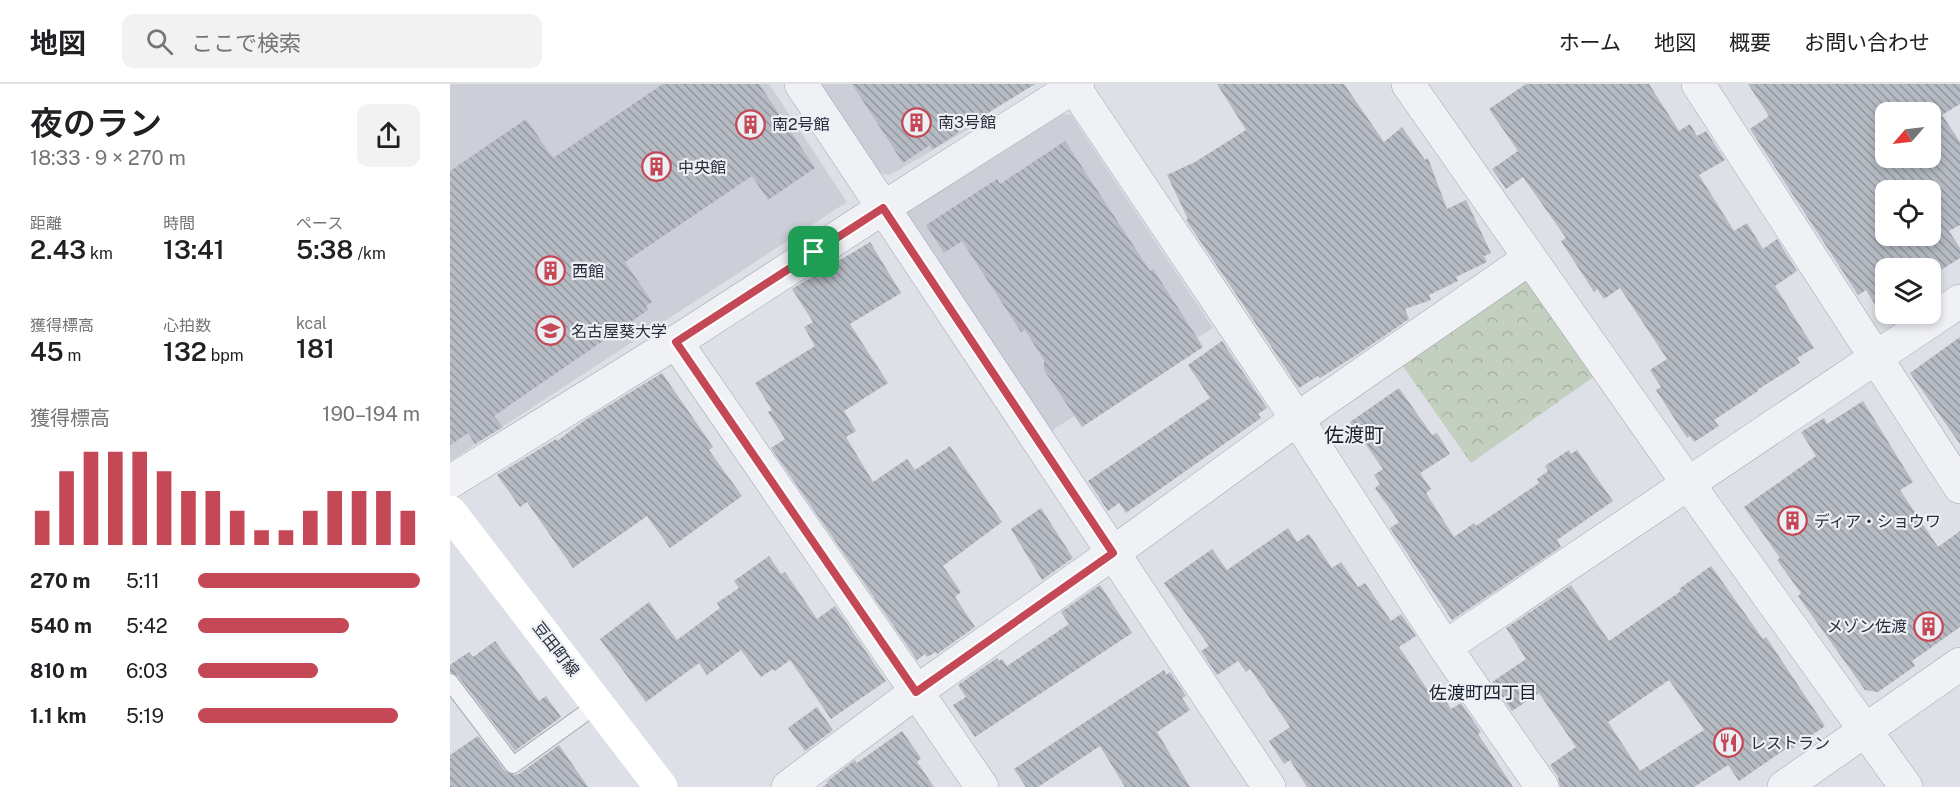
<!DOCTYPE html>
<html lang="ja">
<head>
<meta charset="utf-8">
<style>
	body { margin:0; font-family:"Public Sans","Noto Sans JP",sans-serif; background:#f2f2f2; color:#202124; height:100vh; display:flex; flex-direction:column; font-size:22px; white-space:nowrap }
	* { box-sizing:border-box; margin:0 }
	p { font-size:20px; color:#757577 }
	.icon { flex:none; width:33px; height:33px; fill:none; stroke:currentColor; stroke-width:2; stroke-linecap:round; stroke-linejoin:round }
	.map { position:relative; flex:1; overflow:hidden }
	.sheet { display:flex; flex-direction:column; background:#fff; width:450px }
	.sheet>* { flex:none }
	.needle { width:39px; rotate:242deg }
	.fabs { position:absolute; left:1425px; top:18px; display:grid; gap:12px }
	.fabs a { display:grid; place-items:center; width:66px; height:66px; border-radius:12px; background:#fff; box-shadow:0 3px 9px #0003; font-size:30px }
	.pin { position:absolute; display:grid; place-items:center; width:51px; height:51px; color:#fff; margin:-26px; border-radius:12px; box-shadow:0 3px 9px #0006 }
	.round { display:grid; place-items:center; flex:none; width:63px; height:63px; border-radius:12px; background:#f2f2f2 }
	.head { display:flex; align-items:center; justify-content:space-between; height:102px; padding:0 30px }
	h1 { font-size:33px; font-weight:600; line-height:45px }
	.figures { display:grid; grid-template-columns:repeat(3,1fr); gap:9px; height:102px; padding:6px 30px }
	.figures div { display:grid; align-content:center }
	.figures b { font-size:26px; font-weight:600 }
	.figures small { font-size:16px; font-weight:400 }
	.figures p { font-size:16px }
	.chart { height:168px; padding:12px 30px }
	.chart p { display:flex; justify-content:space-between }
	.chart svg { width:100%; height:108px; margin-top:6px; stroke:#c54856; stroke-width:6 }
	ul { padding:0 30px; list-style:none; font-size:20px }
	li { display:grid; grid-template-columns:96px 72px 1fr; align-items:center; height:45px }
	li i { height:15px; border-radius:8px; background:#c54856 }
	header { display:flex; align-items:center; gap:36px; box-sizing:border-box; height:84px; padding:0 30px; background:#fff; border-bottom:2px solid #e0e0e0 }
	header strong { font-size:28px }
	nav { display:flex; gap:33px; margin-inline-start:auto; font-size:21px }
	.search { width:420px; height:54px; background:#f2f2f2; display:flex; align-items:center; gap:15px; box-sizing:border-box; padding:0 21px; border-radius:12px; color:#757577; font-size:22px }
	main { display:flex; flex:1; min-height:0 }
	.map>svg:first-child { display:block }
	.built { fill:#cccfd8 }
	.forest { fill:url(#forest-crowns) }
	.building { fill:url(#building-back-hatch); fill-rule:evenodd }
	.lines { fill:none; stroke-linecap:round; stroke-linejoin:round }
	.lane-casing { stroke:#a3a7b0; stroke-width:18 }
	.street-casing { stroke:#a3a7b0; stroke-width:34 }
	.lane { stroke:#f0f1f5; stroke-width:16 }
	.street { stroke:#f0f1f5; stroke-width:33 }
	.secondary { stroke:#fff; stroke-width:33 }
	.route-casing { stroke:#fff; stroke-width:12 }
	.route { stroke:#c54856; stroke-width:8 }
	.labels { text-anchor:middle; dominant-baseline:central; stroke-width:4.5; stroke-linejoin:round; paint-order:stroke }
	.poi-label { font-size:16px; fill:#282e3c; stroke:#eceff4; text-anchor:start }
	.street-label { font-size:16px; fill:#282e3c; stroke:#eceff4 }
	.neighbourhood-label { font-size:18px; fill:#1a202d; stroke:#eceff4 }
	.quarter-label { font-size:20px; fill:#1a202d; stroke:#eceff4 }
</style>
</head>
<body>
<header>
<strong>地図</strong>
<div class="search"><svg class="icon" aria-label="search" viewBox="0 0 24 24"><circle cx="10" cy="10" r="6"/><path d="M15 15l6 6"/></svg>ここで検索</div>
<nav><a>ホーム</a><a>地図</a><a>概要</a><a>お問い合わせ</a></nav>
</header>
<main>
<section class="sheet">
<div class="head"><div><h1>夜のラン</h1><p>18:33 · 9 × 270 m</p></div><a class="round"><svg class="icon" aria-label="share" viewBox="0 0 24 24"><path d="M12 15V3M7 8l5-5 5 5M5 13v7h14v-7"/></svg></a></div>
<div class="figures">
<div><p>距離</p><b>2.43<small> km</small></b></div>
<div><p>時間</p><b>13:41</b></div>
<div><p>ペース</p><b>5:38<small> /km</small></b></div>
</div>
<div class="figures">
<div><p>獲得標高</p><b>45<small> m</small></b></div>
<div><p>心拍数</p><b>132<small> bpm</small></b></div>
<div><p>kcal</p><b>181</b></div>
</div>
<div class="chart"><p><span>獲得標高</span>190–194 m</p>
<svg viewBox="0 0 160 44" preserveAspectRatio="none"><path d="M5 44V30M15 44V14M25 44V6M35 44V6M45 44V6M55 44V14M65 44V22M75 44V22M85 44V30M95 44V38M105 44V38M115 44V30M125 44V22M135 44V22M145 44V22M155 44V30"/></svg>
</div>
<ul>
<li><b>270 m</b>5:11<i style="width:100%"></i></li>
<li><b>540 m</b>5:42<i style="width:68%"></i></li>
<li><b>810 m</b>6:03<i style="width:54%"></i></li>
<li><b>1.1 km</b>5:19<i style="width:90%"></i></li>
</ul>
</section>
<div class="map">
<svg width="1510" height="703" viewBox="0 0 1510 703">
	<defs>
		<pattern id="forest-crowns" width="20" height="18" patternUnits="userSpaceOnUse" patternTransform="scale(1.5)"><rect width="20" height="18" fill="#c3d0bf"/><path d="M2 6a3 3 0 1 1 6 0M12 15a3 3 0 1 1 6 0" fill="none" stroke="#a8b3a5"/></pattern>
		<pattern id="building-back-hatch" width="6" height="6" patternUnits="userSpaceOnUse" patternTransform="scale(1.5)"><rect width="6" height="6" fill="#b5bac3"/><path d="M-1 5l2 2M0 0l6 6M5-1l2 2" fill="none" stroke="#9398a0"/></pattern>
	</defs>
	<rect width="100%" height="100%" fill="#dde0e6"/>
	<path class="built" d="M0,0H319L397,118L0,377Z
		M368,0H495L522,43L440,91L427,89Z
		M609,29L621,31L763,244L601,347L456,136V122Z"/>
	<path class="forest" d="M1080,192L1148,290L1021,379L952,281Z"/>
	<path class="building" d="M213,0H309L365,84L318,116L302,92L175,178L202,218L196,222L198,226L44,332L53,343L25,360L18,349L0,361V87L76,35L103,74Z
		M402,0H585L507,48L508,49L482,66L480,61L453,79Z
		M767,0H894L934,58L952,43L975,76L978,74L997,125L1016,116L1041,169L1034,172L1037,178L1006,193L1008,197L979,211L981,216L955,225L959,235L908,270L870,294L868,292L849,304L736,136L738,135L717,91L745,78L796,46Z
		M1076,0H1199L1229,47L1240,40L1247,52L1256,47L1275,76L1249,91L1284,147L1297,139L1313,165L1327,155L1347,187L1325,202L1364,264L1347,274L1350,279L1307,306L1308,307L1264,336L1269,342L1244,358L1240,352L1237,354L1206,306L1211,303L1200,286L1217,275L1170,204L1154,215L1147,205L1144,208L1111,157L1116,154L1073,93L1056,105L1042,85L1068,67L1039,25Z
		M1298,0H1510V20L1492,31L1510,58V141L1499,147L1510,164V174L1480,193V184H1436V223L1429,227L1416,206L1408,211L1300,45L1319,32ZM1436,28H1480V74H1436ZM1436,106H1480V152H1436Z
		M615,57L700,187L703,185L753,263L632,343L594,286V276L575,246L571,248L512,157L494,169L476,141L547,95L550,100Z
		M420,158L451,209L400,240L438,299L394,327L406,347L396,353L423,398L457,375L465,386L500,362L552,438L493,482L511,508L505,513L525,543L487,570L486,568L477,573L475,570L467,576L321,364L335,355L318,328L322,326L305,299L365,262L354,243L363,238L342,205Z
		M1510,253V360L1460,289Z
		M772,257L817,324L808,330L811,334L676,429L669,419L658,427L638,397L760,314L738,281Z
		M212,289L263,363L259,366L292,412L220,464L197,432L123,484L77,418L70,423L47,391L106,355L107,357L135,336Z
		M949,304L982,351L987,349L1000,370L970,389L981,405L976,409L1004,453L1024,439L1026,442L1089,399L1087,395L1098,387L1095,382L1119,366L1121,370L1127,366L1163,417L1107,456L1111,463L1002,536L940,444L949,438L925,404L930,400L924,391L933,385L900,338Z
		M1413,317L1463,398L1450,406L1488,463L1510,447V543L1462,577L1465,582L1428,608L1415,606L1348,512L1351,509L1327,476L1330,474L1294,423L1366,372L1351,348L1374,334L1377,340Z
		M591,424L623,474L592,496L561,445Z
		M838,444L847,458L859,450L882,484L891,478L908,503L915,499L941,537L951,530L966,552L949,563L983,614L991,609L1001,625L1011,619L1031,648L1028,650L1063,703H857L840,676L834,680L819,657L840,643L800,585L796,588L788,577L767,591L751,567L759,562L714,499L762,465L777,486Z
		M319,472L331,490L335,488L367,535L385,522L436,597L381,635L340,576L325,587L323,585L311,593L291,566L257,591L249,579L196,618L150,555L199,518L227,556L270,524L267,519L289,504L284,497Z
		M1261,482L1313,555L1316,553L1375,642L1342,665L1340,662L1289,697L1278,681L1244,703H1110L1108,693L1100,681L1126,663L1089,609L1062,627L1042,598L1076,575L1056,544L1121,501L1159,557L1231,507L1229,505ZM1219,596L1254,646L1190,687L1158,638Z
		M650,501L682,549L525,653L503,621L516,613L508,601L547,574L549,577L552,575L557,582L619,540L611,528Z
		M45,557L89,617L96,612L111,633L65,667L8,592L0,588V581L19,568L23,573Z
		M714,586L716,591L720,588L736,612L732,614L740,626L707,648L740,703H675L650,662L588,703H576L564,685Z
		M367,623L383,646L355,667L338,644Z
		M452,647L471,674L467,678L484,703H372L378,699L376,698L405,676L407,679Z
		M28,652L55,687L64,691L69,690L109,661L138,703H0V671Z"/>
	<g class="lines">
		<defs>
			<path id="lane" d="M0,598L63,681L148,620"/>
			<path id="street" d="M351,0L819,703
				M622,0L847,335L995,563L1092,703
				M958,0L1239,401L1456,703
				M1248,0L1510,403
				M226,258L532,703
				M0,398L226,258L433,124L628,0
				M995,563L1510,217
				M338,703L466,608L663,469L847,335L1080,174
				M1334,703L1510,580"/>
		</defs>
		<use href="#lane" class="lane-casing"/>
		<use href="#street" class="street-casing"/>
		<use href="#lane" class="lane"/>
		<use href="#street" class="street"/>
		<path class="secondary" d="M0,428L211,703"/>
	</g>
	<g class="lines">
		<defs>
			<path id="route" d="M433,124L663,469L466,608L226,258Z"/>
		</defs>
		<use href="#route" class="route-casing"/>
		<use href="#route" class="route"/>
	</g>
	<defs>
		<symbol id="building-ring" viewBox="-11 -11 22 22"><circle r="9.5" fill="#eceff4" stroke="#c54856" stroke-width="1.5"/><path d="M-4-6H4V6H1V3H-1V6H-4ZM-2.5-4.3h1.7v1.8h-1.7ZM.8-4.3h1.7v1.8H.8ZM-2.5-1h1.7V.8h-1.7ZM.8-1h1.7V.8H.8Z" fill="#c54856"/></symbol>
		<symbol id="university-ring" viewBox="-11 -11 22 22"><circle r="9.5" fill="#eceff4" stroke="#c54856" stroke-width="1.5"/><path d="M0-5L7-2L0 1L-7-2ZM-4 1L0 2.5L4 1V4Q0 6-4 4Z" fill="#c54856"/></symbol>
		<symbol id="restaurant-ring" viewBox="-11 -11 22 22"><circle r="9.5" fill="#eceff4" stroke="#c54856" stroke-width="1.5"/><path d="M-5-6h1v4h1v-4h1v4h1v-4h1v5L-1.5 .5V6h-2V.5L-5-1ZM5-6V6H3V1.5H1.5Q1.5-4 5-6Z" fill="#c54856"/></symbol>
	</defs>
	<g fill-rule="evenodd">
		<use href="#building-ring" x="450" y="22" width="33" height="33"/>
		<use href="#building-ring" x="284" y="24" width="33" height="33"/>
		<use href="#building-ring" x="190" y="66" width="33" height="33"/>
		<use href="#building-ring" x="84" y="170" width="33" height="33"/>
		<use href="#university-ring" x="84" y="230" width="33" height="33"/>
		<use href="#building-ring" x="1326" y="420" width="33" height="33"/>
		<use href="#building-ring" x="1462" y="526" width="33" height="33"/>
		<use href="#restaurant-ring" x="1262" y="642" width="33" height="33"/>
	</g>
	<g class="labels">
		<g class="poi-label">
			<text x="488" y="38">南3号館</text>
			<text x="322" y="40">南2号館</text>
			<text x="228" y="83">中央館</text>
			<text x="122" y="187">西館</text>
			<text x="121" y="247">名古屋葵大学</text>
			<text x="1364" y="437">ディア・ショウワ</text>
			<text x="1457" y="542" text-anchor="end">メゾン佐渡</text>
			<text x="1300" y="659">レストラン</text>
		</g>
		<g class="street-label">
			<text transform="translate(106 565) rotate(52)">豆田町線</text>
		</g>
		<g class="neighbourhood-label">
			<text x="1033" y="608">佐渡町四丁目</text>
		</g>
		<g class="quarter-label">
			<text x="904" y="351">佐渡町</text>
		</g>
	</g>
</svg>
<div class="fabs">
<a><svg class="needle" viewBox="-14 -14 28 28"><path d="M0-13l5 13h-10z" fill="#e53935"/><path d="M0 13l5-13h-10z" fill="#757577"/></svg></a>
<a><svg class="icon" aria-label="locate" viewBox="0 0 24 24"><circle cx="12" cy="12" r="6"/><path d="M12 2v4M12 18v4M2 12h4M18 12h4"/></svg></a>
<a><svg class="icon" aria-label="layers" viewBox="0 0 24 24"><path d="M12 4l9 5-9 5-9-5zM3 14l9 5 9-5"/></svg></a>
</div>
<div class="pin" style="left:364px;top:168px;background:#1e9e55"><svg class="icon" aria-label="arrive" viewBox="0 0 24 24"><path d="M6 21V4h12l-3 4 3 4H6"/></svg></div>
</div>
</main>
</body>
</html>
